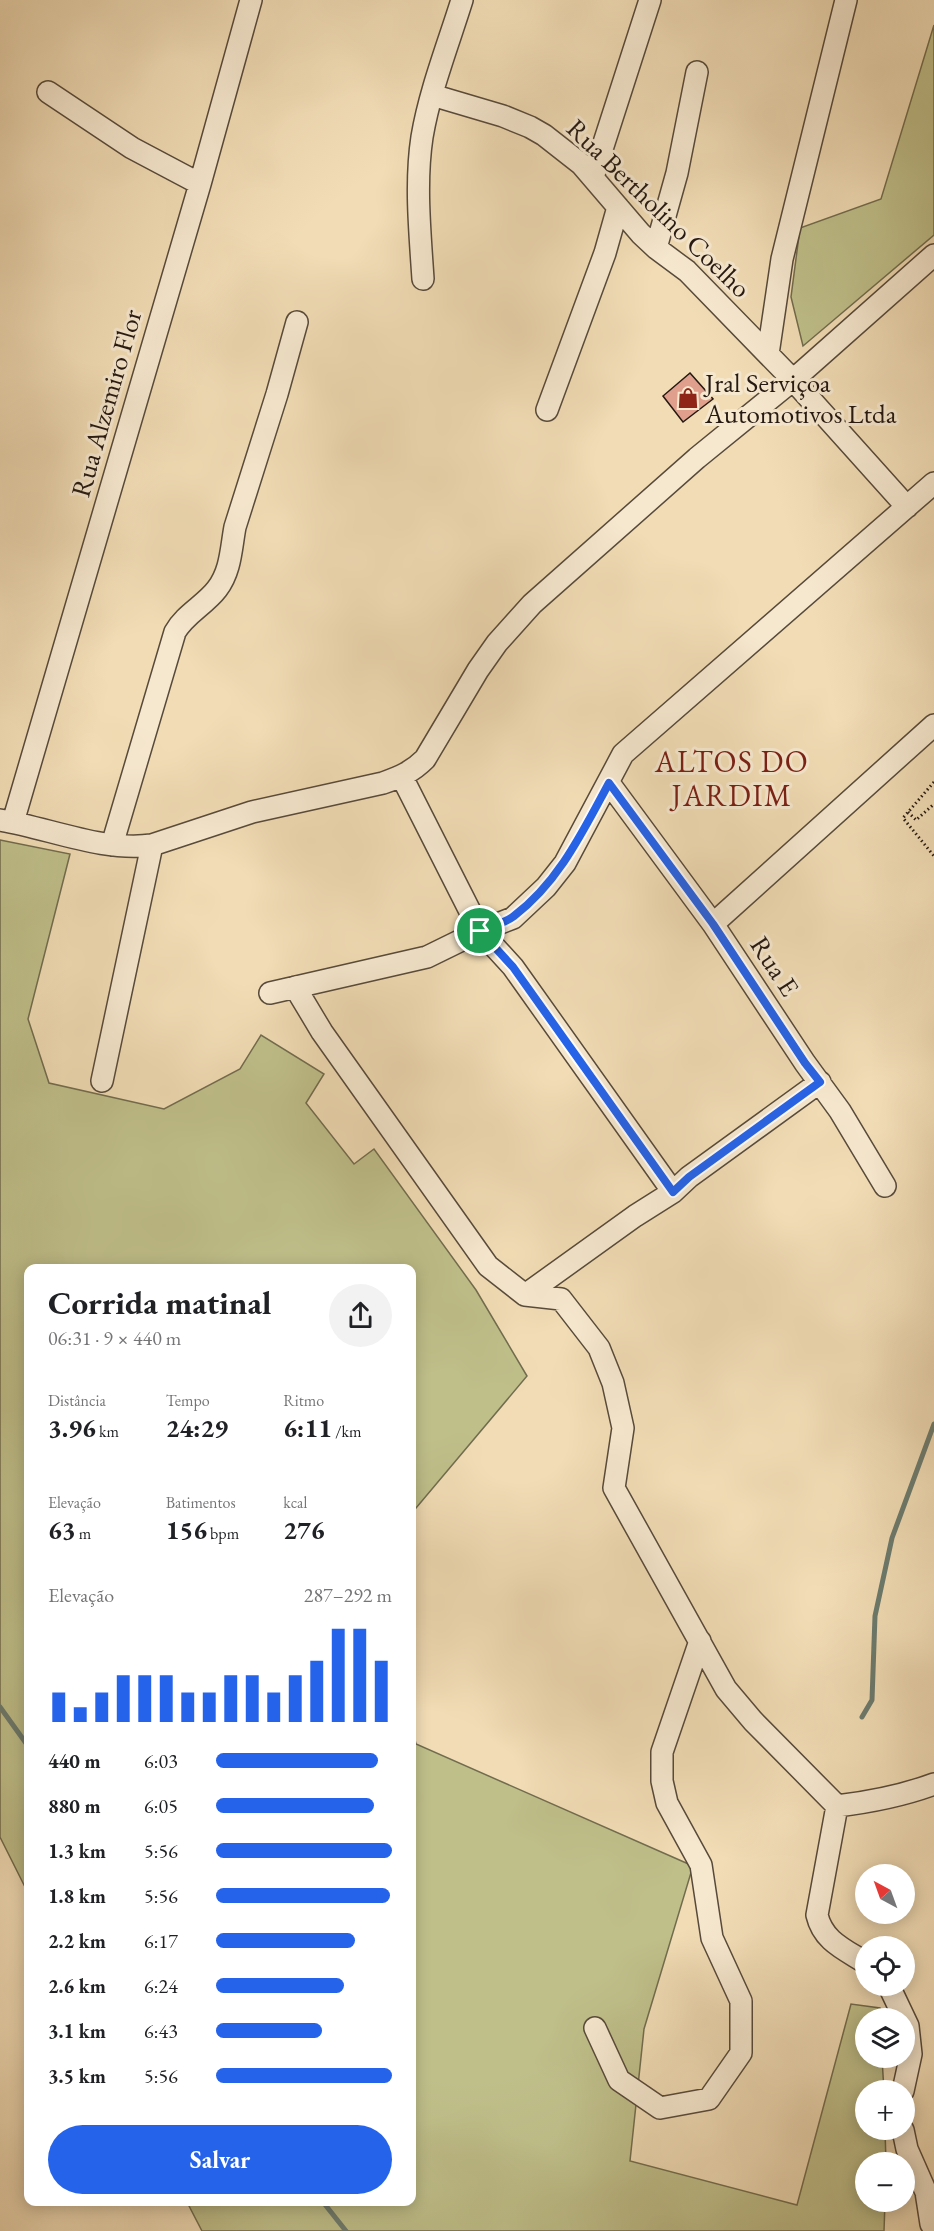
<!DOCTYPE html>
<html lang="pt">
<head>
<meta charset="utf-8">
<style>
	body { margin:0; font-family:"EB Garamond",serif; background:#f2f2f2; color:#202124; height:100vh; display:flex; flex-direction:column; font-size:22px; white-space:nowrap }
	* { box-sizing:border-box; margin:0 }
	p { font-size:20px; color:#757577 }
	.icon { flex:none; width:33px; height:33px; fill:none; stroke:currentColor; stroke-width:2; stroke-linecap:round; stroke-linejoin:round }
	.map { position:relative; flex:1; overflow:hidden }
	.panel { position:absolute; left:24px; top:1264px; width:392px; height:942px; display:flex; flex-direction:column; background:#fff; border-radius:12px; box-shadow:0 3px 15px #0003 }
	.panel>* { flex:none }
	.needle { width:39px; rotate:319deg }
	.tools { position:absolute; left:855px; top:1864px; display:grid; gap:12px }
	.tools a { display:grid; place-items:center; width:60px; height:60px; border-radius:50%; background:#fff; box-shadow:0 3px 15px #0003; font-size:30px }
	.pin { position:absolute; display:grid; place-items:center; width:51px; height:51px; color:#fff; margin:-26px; border:3px solid #fff; border-radius:50%; box-shadow:0 2px 6px #0007 }
	.round { display:grid; place-items:center; flex:none; width:63px; height:63px; border-radius:32px; background:#f2f2f2 }
	.headline { display:flex; align-items:center; justify-content:space-between; height:102px; padding:0 24px }
	h1 { font-size:33px; font-weight:700; line-height:45px }
	.stats { display:grid; grid-template-columns:repeat(3,1fr); gap:9px; height:102px; padding:6px 24px }
	.stats div { display:grid; align-content:center }
	.stats b { font-size:26px; font-weight:700 }
	.stats small { font-size:16px; font-weight:400 }
	.stats p { font-size:16px }
	.chart { height:168px; padding:12px 24px }
	.chart p { display:flex; justify-content:space-between }
	.chart svg { width:100%; height:108px; margin-top:6px; stroke:#2563eb; stroke-width:6 }
	.primary-button { display:flex; gap:12px; margin-top:auto; padding:12px 24px }
	.primary-button a { flex:1; height:69px; border-radius:36px; background:#2563eb; color:#fff; font-size:24px; font-weight:700; line-height:69px; text-align:center }
	ul { padding:0 24px; list-style:none; font-size:20px }
	li { display:grid; grid-template-columns:96px 72px 1fr; align-items:center; height:45px }
	li i { height:15px; border-radius:8px; background:#2563eb }
	.map>svg:first-child { display:block }
	.green { fill:#bfbf8a; stroke:#726c4e; stroke-width:1.5 }
	.lines { fill:none; stroke-linecap:round; stroke-linejoin:round }
	.stream { stroke:#6c7b6e; stroke-width:5 }
	.building { fill:#e09f8c; stroke:#251912; stroke-width:1.5 }
	.minor-casing { stroke:#584a3b; stroke-width:24 }
	.path { stroke:#251912; stroke-width:3; stroke-dasharray:1.5 3; stroke-linecap:butt }
	.minor { stroke:#f6e8cf; stroke-width:21 }
	.route-casing { stroke:#fff; stroke-width:12 }
	.route { stroke:#2563eb; stroke-width:8 }
	.labels { text-anchor:middle; dominant-baseline:central; stroke-width:6; stroke-linejoin:round; paint-order:stroke }
	.street-label { font-size:27px; fill:#251912; stroke:#f6e8cf }
	.poi-label { font-size:27px; fill:#251912; stroke:#f6e8cf; text-anchor:start }
	.quarter-label { font-size:30px; letter-spacing:1.5px; fill:#7a1f14; stroke:#f6e8cf }
</style>
</head>
<body>
<div class="map">
<svg width="934" height="2231" viewBox="0 0 934 2231">
	<rect width="100%" height="100%" fill="#f1dcb5"/>
	<filter id="stains"><feTurbulence type="fractalNoise" baseFrequency=".00333" numOctaves="4"/><feColorMatrix values="0 0 0 0 .2 0 0 0 0 .09 0 0 0 0 .02 0 0 0 .5 -.17"/></filter>
	<radialGradient id="worn" r=".72"><stop offset=".6" stop-color="#630" stop-opacity="0"/><stop offset="1" stop-color="#630" stop-opacity=".3"/></radialGradient>
	<path class="green" d="M934,25V235L803,346L791,297L800,228L881,199Z
		M0,840L70,854L28,1019L49,1083L164,1109L240,1069L261,1035L324,1074L306,1103L354,1164L374,1149L476,1290L527,1376L411,1514V1269H28V1893L0,1837Z
		M411,1724L416,1744L693,1866L644,2029L630,2161L797,2205L851,2004L880,2008L881,2019H866V2058H882L884,2091H866V2130H885L886,2163H866V2202H885L884,2231H202L187,2202H411Z"/>
	<g class="lines">
		<path class="stream" d="M0,1707L28,1746
			M862,1717L872,1700L875,1616L892,1538L934,1424
			M323,2202L346,2231"/>
	</g>
	<path class="building" d="M690,373L713,399L683,422L663,396Z"/>
	<g class="lines">
		<defs>
			<path id="minor" d="M48,92L132,148L200,184
				M432,95L503,116L530,127L544,135L581,164L641,234L656,248L687,271L793,380L907,507
				M593,177L650,0
				M656,248L677,173L697,72
				M423,279C420,233 415,183 422,137C430,90 448,45 462,0
				M768,354L782,259L846,0
				M547,410L605,253L618,207
				M402,777L480,931L513,967L673,1192
				M609,783L713,924L805,1063L840,1111L885,1186
				M0,820C49,828 103,852 152,845L252,812L383,783C400,777 412,772 425,759L478,670L497,643L532,604L697,458L793,380L934,255
				M13,822L200,184L251,0
				M112,845L175,632C185,614 205,605 217,589C231,571 231,548 235,527L277,394L297,322
				M713,924L934,725
				M295,987L322,1032L488,1266L525,1295L561,1299L599,1348L613,1383L623,1428L614,1488L726,1689L753,1721L837,1806L817,1915C823,1941 844,1949 866,1963
				M270,993L427,957L480,931L513,918L546,887L565,863L623,754L934,483
				M102,1081L152,845
				M525,1295L635,1216L673,1192L689,1177L820,1082
				M837,1806C870,1802 902,1796 934,1784
				M889,1986L908,2026L911,2054L903,2091
				M595,2028L619,2080L660,2108L709,2099L741,2053V2001L712,1938L701,1865L667,1803L662,1781V1752L700,1641
				M903,2130L907,2149L926,2192L931,2224L934,2226"/>
		</defs>
		<use href="#minor" class="minor-casing"/>
		<path class="path" d="M934,782L903,818L934,856
			M908,812L916,820L934,804"/>
		<use href="#minor" class="minor"/>
	</g>
	<g class="lines">
		<defs>
			<path id="route" d="M609,783L713,924L805,1063L820,1082L689,1177L673,1192L513,967L480,931C491,926 505,923 514,916C559,882 583,831 609,783Z"/>
		</defs>
		<use href="#route" class="route-casing"/>
		<use href="#route" class="route"/>
	</g>
	<defs>
		<symbol id="shop-bare" viewBox="-9 -9 18 18"><path d="M-5-2.5h2.3a2.7 3.5 0 0 1 5.4 0H5L5.5 6h-11ZM-1.5-2.5h3a1.5 2.3 0 0 0-3 0Z" fill="#8f2418" stroke="#f6e8cf" stroke-width="2.5" paint-order="stroke"/></symbol>
	</defs>
	<g fill-rule="evenodd">
		<use href="#shop-bare" x="673" y="383" width="30" height="30"/>
	</g>
	<g class="labels">
		<g class="street-label">
			<text transform="translate(659 208) rotate(44)">Rua Bertholino Coelho</text>
			<text transform="translate(106 403) rotate(-74)">Rua Alzemiro Flor</text>
			<text transform="translate(775 966) rotate(57)">Rua E</text>
		</g>
		<g class="poi-label">
			<text x="705" y="382">Jral Serviçoa<tspan x="705" dy="31">Automotivos Ltda</tspan></text>
		</g>
		<g class="quarter-label">
			<text x="732" y="761">ALTOS DO<tspan x="732" dy="34">JARDIM</tspan></text>
		</g>
	</g>
	<rect width="100%" height="100%" filter="url(#stains)"/>
	<rect width="100%" height="100%" fill="url(#worn)"/>
</svg>
<div class="tools">
<a><svg class="needle" viewBox="-14 -14 28 28"><path d="M0-13l5 13h-10z" fill="#e53935"/><path d="M0 13l5-13h-10z" fill="#757577"/></svg></a>
<a><svg class="icon" aria-label="locate" viewBox="0 0 24 24"><circle cx="12" cy="12" r="6"/><path d="M12 2v4M12 18v4M2 12h4M18 12h4"/></svg></a>
<a><svg class="icon" aria-label="layers" viewBox="0 0 24 24"><path d="M12 4l9 5-9 5-9-5zM3 14l9 5 9-5"/></svg></a>
<a>+</a>
<a>−</a>
</div>
<div class="pin" style="left:480px;top:931px;background:#1e9e55"><svg class="icon" aria-label="arrive" viewBox="0 0 24 24"><path d="M6 21V4h12l-3 4 3 4H6"/></svg></div>
<section class="panel">
<div class="headline"><div><h1>Corrida matinal</h1><p>06:31 · 9 × 440 m</p></div><a class="round"><svg class="icon" aria-label="share" viewBox="0 0 24 24"><path d="M12 15V3M7 8l5-5 5 5M5 13v7h14v-7"/></svg></a></div>
<div class="stats">
<div><p>Distância</p><b>3.96<small> km</small></b></div>
<div><p>Tempo</p><b>24:29</b></div>
<div><p>Ritmo</p><b>6:11<small> /km</small></b></div>
</div>
<div class="stats">
<div><p>Elevação</p><b>63<small> m</small></b></div>
<div><p>Batimentos</p><b>156<small> bpm</small></b></div>
<div><p>kcal</p><b>276</b></div>
</div>
<div class="chart"><p><span>Elevação</span>287–292 m</p>
<svg viewBox="0 0 160 44" preserveAspectRatio="none"><path d="M5 44V32M15 44V38M25 44V32M35 44V25M45 44V25M55 44V25M65 44V32M75 44V32M85 44V25M95 44V25M105 44V32M115 44V25M125 44V19M135 44V6M145 44V6M155 44V19"/></svg>
</div>
<ul>
<li><b>440 m</b>6:03<i style="width:92%"></i></li>
<li><b>880 m</b>6:05<i style="width:90%"></i></li>
<li><b>1.3 km</b>5:56<i style="width:100%"></i></li>
<li><b>1.8 km</b>5:56<i style="width:99%"></i></li>
<li><b>2.2 km</b>6:17<i style="width:79%"></i></li>
<li><b>2.6 km</b>6:24<i style="width:73%"></i></li>
<li><b>3.1 km</b>6:43<i style="width:60%"></i></li>
<li><b>3.5 km</b>5:56<i style="width:100%"></i></li>
</ul>
<div class="primary-button"><a>Salvar</a></div>
</section>
</div>
</body>
</html>
